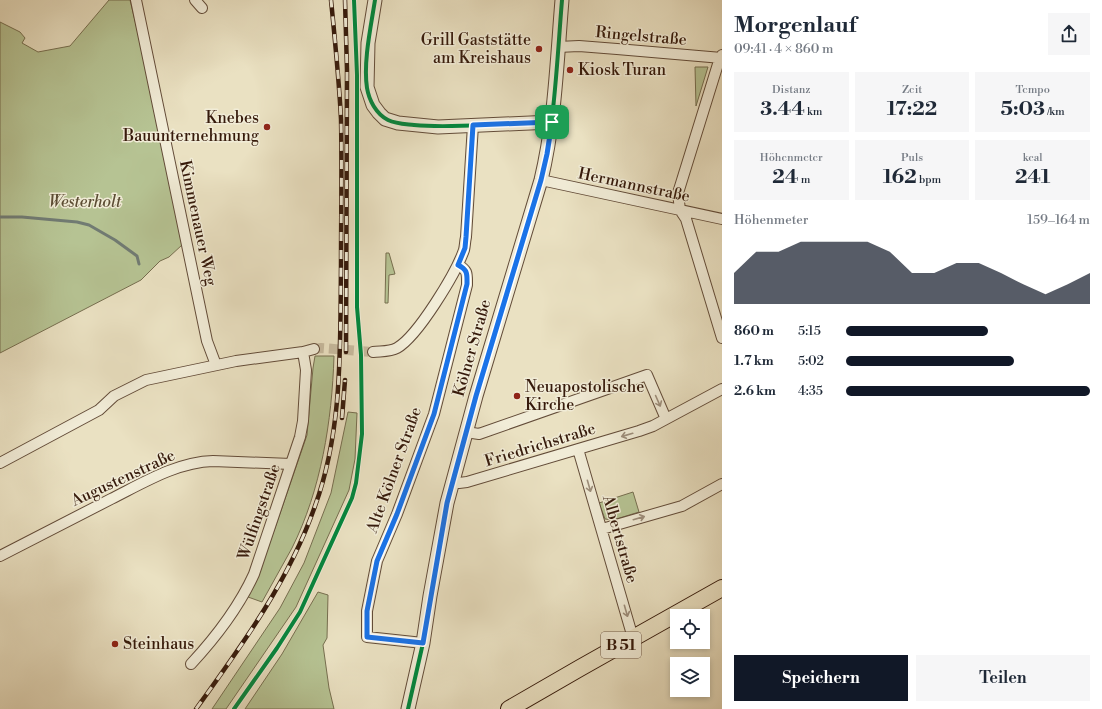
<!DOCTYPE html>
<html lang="de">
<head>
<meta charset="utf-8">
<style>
	body { margin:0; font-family:"Libre Bodoni",serif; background:#f6f6f7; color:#1f2937; height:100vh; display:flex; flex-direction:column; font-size:15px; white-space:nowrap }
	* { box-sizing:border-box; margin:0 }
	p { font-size:13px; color:#747a83 }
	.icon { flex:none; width:22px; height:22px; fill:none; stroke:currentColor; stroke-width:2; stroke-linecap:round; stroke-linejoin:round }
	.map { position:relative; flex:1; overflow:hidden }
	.drawer { display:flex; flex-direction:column; background:#fff; width:380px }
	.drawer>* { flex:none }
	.buttons { position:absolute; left:670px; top:609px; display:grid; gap:8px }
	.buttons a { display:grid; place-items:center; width:40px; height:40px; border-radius:0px; background:#fff; box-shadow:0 2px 6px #0003; font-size:20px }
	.pin { position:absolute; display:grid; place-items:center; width:34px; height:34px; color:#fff; margin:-17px; border-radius:8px; box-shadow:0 2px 6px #0006 }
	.round { display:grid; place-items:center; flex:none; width:42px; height:42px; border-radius:0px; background:#f6f6f7 }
	.summary { display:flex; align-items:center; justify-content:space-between; height:68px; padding:0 12px }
	h1 { font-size:22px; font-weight:800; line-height:30px }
	.metrics { display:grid; grid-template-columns:repeat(3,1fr); gap:6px; height:68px; padding:4px 12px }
	.metrics div { display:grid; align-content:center; border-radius:0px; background:#f6f6f7; text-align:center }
	.metrics b { font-size:20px; font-weight:800 }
	.metrics small { font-size:11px; font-weight:400 }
	.metrics p { font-size:11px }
	.chart { height:112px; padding:8px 12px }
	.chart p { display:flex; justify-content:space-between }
	.chart svg { width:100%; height:72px; margin-top:4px; fill:#111827; opacity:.7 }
	.cta { display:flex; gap:8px; margin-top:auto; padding:8px 12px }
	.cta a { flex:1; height:46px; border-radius:0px; background:#111827; color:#fff; font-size:16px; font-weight:800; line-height:46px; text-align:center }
	.cta a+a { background:#f6f6f7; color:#1f2937 }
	ul { padding:0 12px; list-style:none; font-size:13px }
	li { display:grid; grid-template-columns:64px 48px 1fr; align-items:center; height:30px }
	li i { height:10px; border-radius:5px; background:#111827 }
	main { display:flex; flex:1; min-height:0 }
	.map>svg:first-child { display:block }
	.green { fill:#b6c393; stroke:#766e4f }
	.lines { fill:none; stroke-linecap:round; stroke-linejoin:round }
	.stream { stroke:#717b73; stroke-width:3 }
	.minor-tunnel { stroke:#c6b99d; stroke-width:10; stroke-dasharray:10 5; stroke-linecap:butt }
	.minor-casing { stroke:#634c39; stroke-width:12 }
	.tertiary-casing { stroke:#634c39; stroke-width:15 }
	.primary-casing { stroke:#361a0b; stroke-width:18 }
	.minor { stroke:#f1ecd7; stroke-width:10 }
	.tertiary { stroke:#f1ecd7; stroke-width:13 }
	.primary { stroke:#eae1c2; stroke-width:16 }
	.rail-casing { stroke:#361a0b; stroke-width:4.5 }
	.rail { stroke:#f1ecd7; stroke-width:3; stroke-dasharray:9; stroke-linecap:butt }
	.cycleway-casing { stroke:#f1ecd7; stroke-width:6 }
	.cycleway { stroke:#00873e; stroke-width:4 }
	.oneway { stroke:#9d8e7b }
	.route-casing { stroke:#fff; stroke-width:8 }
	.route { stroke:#1a73e8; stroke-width:5 }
	.poi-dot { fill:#8f2418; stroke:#f1ecd7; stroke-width:1.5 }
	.labels { text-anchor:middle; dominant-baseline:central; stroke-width:3; stroke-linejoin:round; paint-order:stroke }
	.shield { fill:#f1ecd7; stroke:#6e5948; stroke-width:1 }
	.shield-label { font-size:15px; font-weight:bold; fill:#361a0b }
	.street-label { font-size:16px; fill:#361a0b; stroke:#f1ecd7 }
	.poi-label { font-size:16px; fill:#361a0b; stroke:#f1ecd7; text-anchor:start }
	.park-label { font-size:16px; font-style:italic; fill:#5c4d34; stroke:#f1ecd7 }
</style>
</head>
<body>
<main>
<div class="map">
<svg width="722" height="709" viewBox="0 0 722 709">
	<rect width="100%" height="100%" fill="#eae1c2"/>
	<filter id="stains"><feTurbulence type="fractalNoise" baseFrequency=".005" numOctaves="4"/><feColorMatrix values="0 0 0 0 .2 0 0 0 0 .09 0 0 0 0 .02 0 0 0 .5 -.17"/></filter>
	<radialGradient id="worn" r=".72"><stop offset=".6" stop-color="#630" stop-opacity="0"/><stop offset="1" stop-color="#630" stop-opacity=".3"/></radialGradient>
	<path class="green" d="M109,0H130L155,103L182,245L169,257L160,261L141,280L0,353V22L20,32L25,38L22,43L38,52L70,46Z
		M695,67H708L696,106Z
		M386,253H389L395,274L389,275L388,303H385Z
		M315,356H334C332,421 321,490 292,548C282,566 272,584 262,602L248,597L275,528L307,435L313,368Z
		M348,412L357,413L355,459L349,490L296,607L226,709H212L280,608L304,563L331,493Z
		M633,492L639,512L613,520L605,519L599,503Z
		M318,592L328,595L327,638L323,645L329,688L334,709H245L282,654Z"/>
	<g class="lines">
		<path class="stream" d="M0,217H22L77,222L89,225L115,240L137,256L139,264"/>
		<path class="minor-tunnel" d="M314,349L321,348L373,352"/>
		<defs>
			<path id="minor" d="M136,0L207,341L216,365
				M195,0L202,8
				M558,47L579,46L617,49L722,58
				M722,55L718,64L678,193L680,210L686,219L722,338
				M541,180L722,219
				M373,352C381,351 390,352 397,348C418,336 456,273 464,250C465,246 465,241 466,237L473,125
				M466,432L479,434L647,375L666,419
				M578,449L633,638
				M0,463L99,410L114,396L146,380L236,361L303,352L314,349
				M452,482L459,483L467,482L639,431L653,426L722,389
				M602,529L682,506L722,484
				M0,556C37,537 74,518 111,499C143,483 177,462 213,461L291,464
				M423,643L367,637V611L377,561L397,514L434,414L467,285C467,274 468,270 458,265
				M191,664C216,637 239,607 254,574L300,437L303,421L306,370L303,352"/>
			<path id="tertiary" d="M375,0L368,43L367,87L373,105L379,113L385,119L398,123L438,127L552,122
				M408,709L423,643L430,596L447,503L476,396L541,180C555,122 557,60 562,0"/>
			<path id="primary" d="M509,709L580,668L722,588"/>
		</defs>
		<use href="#minor" class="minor-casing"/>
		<use href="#tertiary" class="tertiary-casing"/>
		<use href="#primary" class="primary-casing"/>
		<use href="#minor" class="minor"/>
		<use href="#tertiary" class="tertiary"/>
		<use href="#primary" class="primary"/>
		<defs>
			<path id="rail" d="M345,0L347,70L346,352
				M342,418L345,380
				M196,709C242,645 289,581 315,506C343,429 340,347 341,265C341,217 342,168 341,119C339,79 335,40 331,0"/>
		</defs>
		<use href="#rail" class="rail-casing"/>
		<use href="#rail" class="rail"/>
		<defs>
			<path id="cycleway" d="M375,0C371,26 363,62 367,88C369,100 376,114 388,120C396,124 405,124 414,125C445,128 475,125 505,124
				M234,709L277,648L300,612L352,498L356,483L362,434L361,355L357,307V75L354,0
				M408,709L423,643L430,596L447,503L476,396L541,180C555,122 557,60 562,0"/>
		</defs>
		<use href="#cycleway" class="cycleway-casing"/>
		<use href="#cycleway" class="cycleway"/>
	</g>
	<defs><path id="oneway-shaft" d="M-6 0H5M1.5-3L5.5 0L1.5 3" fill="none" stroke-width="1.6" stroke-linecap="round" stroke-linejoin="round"/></defs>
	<g class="oneway">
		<use href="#oneway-shaft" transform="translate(658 401) rotate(66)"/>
		<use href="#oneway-shaft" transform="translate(627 435) rotate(164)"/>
		<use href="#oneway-shaft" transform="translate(589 486) rotate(74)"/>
		<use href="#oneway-shaft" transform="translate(639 518) rotate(-16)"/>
		<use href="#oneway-shaft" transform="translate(626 611) rotate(74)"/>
	</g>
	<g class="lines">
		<defs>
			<path id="route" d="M552,122L547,154L541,180L476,396L447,503L423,643L367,637V611L377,561L397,514L434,414L467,284C467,274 468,270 458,265L465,248L466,237L473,125Z"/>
		</defs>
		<use href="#route" class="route-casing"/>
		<use href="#route" class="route"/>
	</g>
	<g class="poi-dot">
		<circle cx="539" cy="49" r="4"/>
		<circle cx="570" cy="70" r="4"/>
		<circle cx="267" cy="127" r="4"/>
		<circle cx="517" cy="396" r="4"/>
		<circle cx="115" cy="644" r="4"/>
	</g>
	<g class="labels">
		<rect class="shield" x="601" y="632" width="40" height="26" rx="3"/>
		<g class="shield-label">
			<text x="621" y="645">B 51</text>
		</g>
		<g class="street-label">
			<text transform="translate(641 36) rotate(5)">Ringelstraße</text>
			<text transform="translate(634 185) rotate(12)">Hermannstraße</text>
			<text transform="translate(198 223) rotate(78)">Kimmenauer Weg</text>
			<text transform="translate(472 348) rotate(-74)">Kölner Straße</text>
			<text transform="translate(540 445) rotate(-17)">Friedrichstraße</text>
			<text transform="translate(394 470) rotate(-70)">Alte Kölner Straße</text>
			<text transform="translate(123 478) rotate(-25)">Augustenstraße</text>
			<text transform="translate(259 512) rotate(-71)">Wülfingstraße</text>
			<text transform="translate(620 539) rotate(74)">Albertstraße</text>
		</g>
		<g class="poi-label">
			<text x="531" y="40" text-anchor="end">Grill Gaststätte<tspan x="531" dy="18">am Kreishaus</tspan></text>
			<text x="578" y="70">Kiosk Turan</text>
			<text x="259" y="118" text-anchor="end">Knebes<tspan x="259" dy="18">Bauunternehmung</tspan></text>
			<text x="525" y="387">Neuapostolische<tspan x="525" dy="18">Kirche</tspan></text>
			<text x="123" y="644">Steinhaus</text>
		</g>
		<g class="park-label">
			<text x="85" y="202">Westerholt</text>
		</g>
	</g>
	<rect width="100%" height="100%" filter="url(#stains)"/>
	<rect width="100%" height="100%" fill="url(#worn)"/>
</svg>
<div class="buttons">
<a><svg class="icon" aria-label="locate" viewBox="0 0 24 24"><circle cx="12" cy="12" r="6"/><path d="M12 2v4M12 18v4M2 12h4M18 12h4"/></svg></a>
<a><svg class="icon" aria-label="layers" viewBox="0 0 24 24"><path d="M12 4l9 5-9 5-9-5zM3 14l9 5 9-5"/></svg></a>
</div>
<div class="pin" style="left:552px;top:122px;background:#1e9e55"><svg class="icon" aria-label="arrive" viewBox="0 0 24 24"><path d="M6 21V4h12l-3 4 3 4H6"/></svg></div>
</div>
<section class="drawer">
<div class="summary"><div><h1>Morgenlauf</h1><p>09:41 · 4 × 860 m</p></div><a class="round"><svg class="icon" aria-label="share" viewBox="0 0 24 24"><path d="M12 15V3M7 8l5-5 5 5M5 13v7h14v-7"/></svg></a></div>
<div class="metrics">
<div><p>Distanz</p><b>3.44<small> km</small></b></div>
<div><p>Zeit</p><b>17:22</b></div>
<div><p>Tempo</p><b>5:03<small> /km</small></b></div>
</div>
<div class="metrics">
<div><p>Höhenmeter</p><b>24<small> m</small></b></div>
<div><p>Puls</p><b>162<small> bpm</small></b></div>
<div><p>kcal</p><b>241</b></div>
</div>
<div class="chart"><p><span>Höhenmeter</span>159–164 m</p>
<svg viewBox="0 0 160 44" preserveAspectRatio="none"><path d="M0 44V25L10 12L20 12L30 6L40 6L50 6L60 6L70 12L80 25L90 25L100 19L110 19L120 25L130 32L140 38L150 32L160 25V44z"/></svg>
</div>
<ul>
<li><b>860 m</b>5:15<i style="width:58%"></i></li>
<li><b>1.7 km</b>5:02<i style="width:69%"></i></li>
<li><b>2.6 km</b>4:35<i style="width:100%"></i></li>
</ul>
<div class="cta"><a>Speichern</a><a>Teilen</a></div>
</section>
</main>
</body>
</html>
